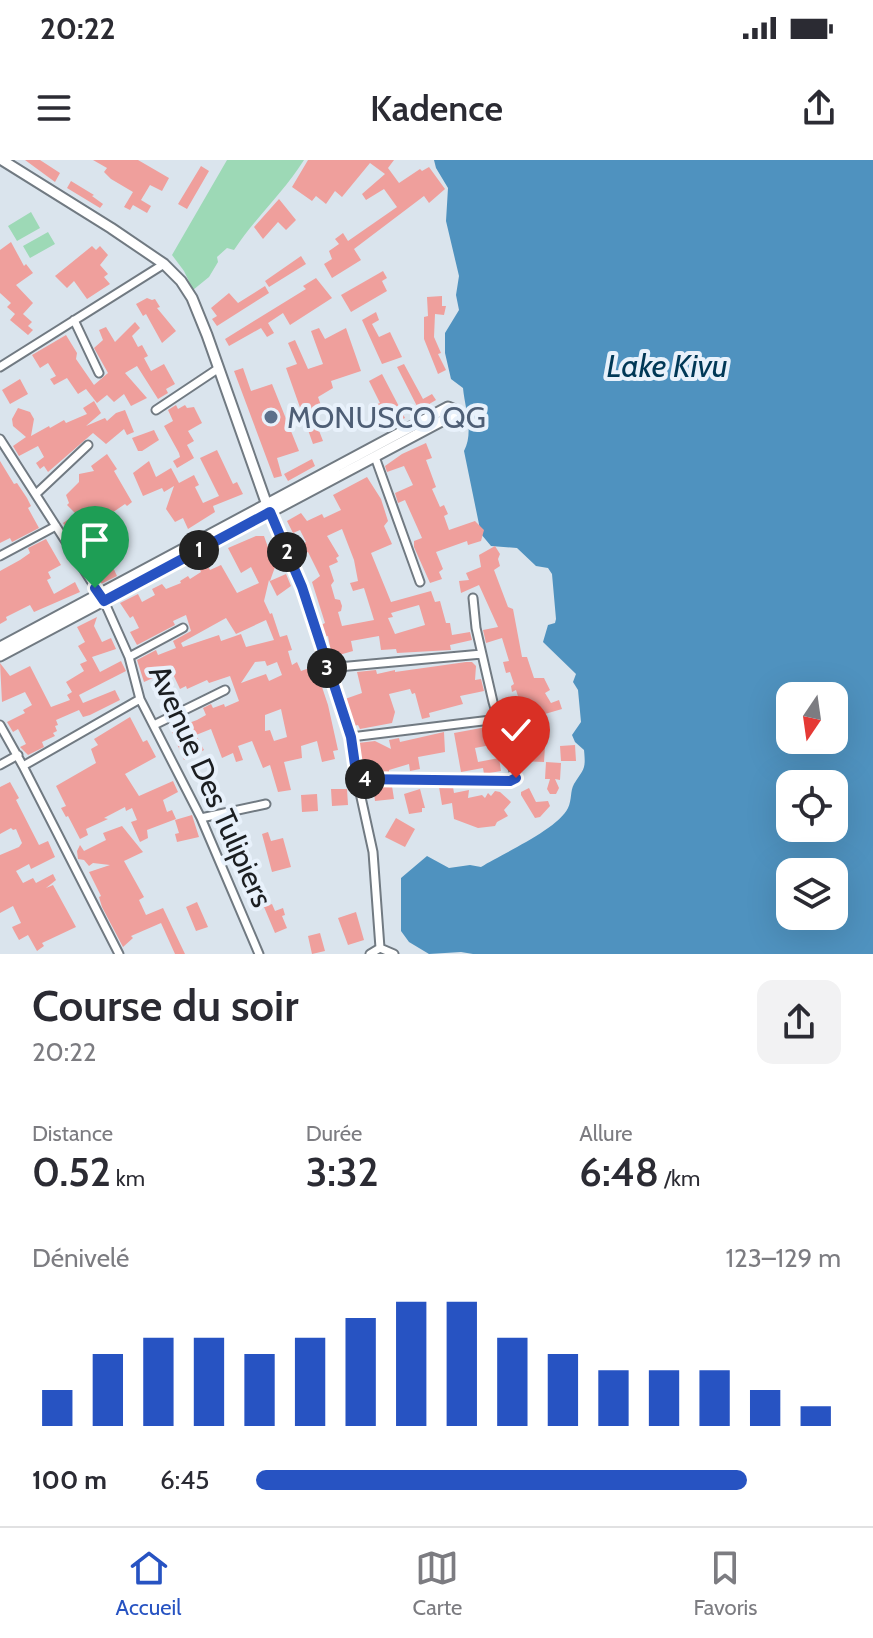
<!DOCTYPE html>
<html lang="fr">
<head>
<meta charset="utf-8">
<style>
	body { margin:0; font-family:Cabin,sans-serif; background:#f2f2f3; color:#2b2b33; height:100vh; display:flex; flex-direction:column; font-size:30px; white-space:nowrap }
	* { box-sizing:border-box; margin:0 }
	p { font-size:26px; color:#7c7c81 }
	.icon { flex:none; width:44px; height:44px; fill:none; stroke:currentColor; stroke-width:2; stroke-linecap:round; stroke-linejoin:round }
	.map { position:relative; height:794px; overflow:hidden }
	.sheet { display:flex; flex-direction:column; background:#fff; flex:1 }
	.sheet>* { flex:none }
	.needle { width:52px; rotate:193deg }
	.fabs { position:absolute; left:776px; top:522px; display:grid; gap:16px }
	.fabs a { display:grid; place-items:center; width:72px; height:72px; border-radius:16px; background:#fff; box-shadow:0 8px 32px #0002; font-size:40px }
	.pin { position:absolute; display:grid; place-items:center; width:68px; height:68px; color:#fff; margin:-82px -34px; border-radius:50% 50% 50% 0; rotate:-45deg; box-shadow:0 0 8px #0007 }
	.pin .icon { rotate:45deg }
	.km { position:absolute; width:40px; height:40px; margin:-20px; border-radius:50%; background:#222; color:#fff; font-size:22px; line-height:40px; text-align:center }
	.round { display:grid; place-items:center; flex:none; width:84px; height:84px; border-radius:16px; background:#f2f2f3 }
	.summary { display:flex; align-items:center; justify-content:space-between; height:136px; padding:0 32px }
	h1 { font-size:44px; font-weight:600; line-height:60px }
	.figures { display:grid; grid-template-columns:repeat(3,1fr); gap:12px; height:136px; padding:8px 32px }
	.figures div { display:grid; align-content:center }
	.figures b { font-size:40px; font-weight:600 }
	.figures small { font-size:22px; font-weight:400 }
	.figures p { font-size:22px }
	.chart { height:224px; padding:16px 32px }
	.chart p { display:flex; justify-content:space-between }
	.chart svg { width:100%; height:144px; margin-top:8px; stroke:#2753c2; stroke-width:6 }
	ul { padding:0 32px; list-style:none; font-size:26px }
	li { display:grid; grid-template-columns:128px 96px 1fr; align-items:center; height:60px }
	li i { height:20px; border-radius:10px; background:#2753c2 }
	.status { display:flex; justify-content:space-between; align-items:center; height:56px; padding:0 40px; background:#fff; direction:ltr }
	.status svg { height:22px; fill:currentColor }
	header { display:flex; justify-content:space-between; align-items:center; height:104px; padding:0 32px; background:#fff; font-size:36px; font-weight:600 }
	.menu { display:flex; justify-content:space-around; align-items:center; height:112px; border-top:2px solid #e1e1e2; background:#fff; font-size:22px; color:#7c7c81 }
	.menu a { display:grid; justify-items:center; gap:4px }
	.menu .active { color:#2753c2 }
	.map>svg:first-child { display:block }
	.green { fill:#9dd9b6 }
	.water { fill:#4f92bf; fill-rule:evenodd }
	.building { fill:#ef9f9c; fill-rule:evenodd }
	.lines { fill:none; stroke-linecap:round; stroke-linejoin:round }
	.minor-casing { stroke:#717a82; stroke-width:11 }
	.tertiary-casing { stroke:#717a82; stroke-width:13 }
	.minor { stroke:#fff; stroke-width:7 }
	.tertiary { stroke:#fff; stroke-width:9 }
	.route-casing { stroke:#fff; stroke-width:16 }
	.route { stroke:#2753c2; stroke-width:10 }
	.service-dot { fill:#5c6f8a; stroke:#e8f1fb; stroke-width:3 }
	.labels { text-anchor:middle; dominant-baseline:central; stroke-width:8; stroke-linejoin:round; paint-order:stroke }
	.service-label { font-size:30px; fill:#4e5e75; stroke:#e8f1fb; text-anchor:start }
	.street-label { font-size:30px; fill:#1b1e21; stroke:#e8f1fb }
	.water-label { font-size:32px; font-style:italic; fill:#003856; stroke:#e8f1fb }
</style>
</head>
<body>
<div class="status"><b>20:22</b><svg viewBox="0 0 49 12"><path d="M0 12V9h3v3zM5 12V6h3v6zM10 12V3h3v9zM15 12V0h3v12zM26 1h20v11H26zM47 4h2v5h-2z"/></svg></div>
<header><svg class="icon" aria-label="menu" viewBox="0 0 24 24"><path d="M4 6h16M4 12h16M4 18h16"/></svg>Kadence<svg class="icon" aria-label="share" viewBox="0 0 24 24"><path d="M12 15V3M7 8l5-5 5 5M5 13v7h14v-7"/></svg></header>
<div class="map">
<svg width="873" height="794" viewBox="0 0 873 794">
	<rect width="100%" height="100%" fill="#dae4ed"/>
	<path class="green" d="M227,0H304C284,32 255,58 234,90L227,88L217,97L218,102L209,117L193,130L184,111L172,95Z
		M31,52L40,68L17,81L8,66Z
		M48,72L55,84L30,98L23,86Z"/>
	<path class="water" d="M434,0H873V794H473L461,792L429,794L409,782L401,771V718L427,696L449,708L470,705L481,707C502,694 558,669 568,648C572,640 570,631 574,624C584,608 586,610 584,590L575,582L572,575L581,562L578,530L573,522L576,514L543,482L548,465L555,463L556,459L552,414L548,408L536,406L517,388L491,386L481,374L464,291C474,272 465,249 463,228L451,219L445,193V173L459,150L456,135L459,116L446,61L448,28L436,8ZM790,536H834V580H790ZM790,624H834V668H790ZM790,712H834V756H790Z"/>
	<path class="building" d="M25,0H40L60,13L55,22Z
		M93,0H138L169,18L162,31L150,25L141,40L151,46L147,53L133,45L130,50L124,47L133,32L111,19L104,12L107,8Z
		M308,0H394L388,8L399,23L420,9L422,11L429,7L445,29L429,43L424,36L354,89L361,100L332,118L324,104L332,99L329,91L339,84L335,79L343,73L348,81L397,47L384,29L366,40L362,34L385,14L370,3L342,37L335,31L326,44L316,36L312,41L292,27Z
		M201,6L209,11L187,49L178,44Z
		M71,21L94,35L92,36L103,44L100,48L67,28Z
		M279,39L296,60L286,70L278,62L263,79L254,67Z
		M11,82L24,106L26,104L33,113L16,125L33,143L23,154L32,162L28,166L33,170L28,175L10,160L15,154L7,147L11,143L0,133V90Z
		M92,86L96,90L100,86L108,95L100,105L108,114L104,117L110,124L87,139L74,121L67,128L55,116Z
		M301,96L306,104L269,127L265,121Z
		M383,111L387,118L382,121L387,131L351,152L341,135Z
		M316,118L332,138L290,165L283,153L268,163L274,173L267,177L261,168L229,186L225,179L306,129L303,126Z
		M265,126L269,133L217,166L212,159L217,156L211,148L229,133L238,143Z
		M442,136V146H446L444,155L435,154L434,177L441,193L438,194L446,210L438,214L424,179V157L428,156L427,137Z
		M147,138L152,140L155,139L160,147L157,148L176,171L162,183L146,154L143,156L136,144Z
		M376,152L379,160L372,164L379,177L390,172L402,197L382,204L362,160Z
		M135,162L140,168L132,176L138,187L142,185L148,196L144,198L151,211L164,204L175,224L166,229L168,233L158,239L137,206L125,213L147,238L131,246L124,234L114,242L107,235L97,243L86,229L78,234L67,218L54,225L50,219L56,216L48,203L40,208L32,195L66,175L77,193L76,199L94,225L108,213L94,188L103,180L99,170L106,167L115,182Z
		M319,168L325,179L346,168L361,211L331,221L333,228L318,237L323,251L313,255L323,281L313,284L286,208L297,204L288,183L295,180L308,209L323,204L311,171Z
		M404,204L423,239L432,234L436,240L419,250L397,207Z
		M243,208L251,231L272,224L299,291L277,298L282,316L274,318L234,211Z
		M382,214L405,258L394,263L390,257L368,270L366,264L376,258L372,246L380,243L369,221Z
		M20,219L28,234L10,244L2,230Z
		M94,241L101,253L86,266L105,258L107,261L116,253L125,250L134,272L127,275L124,269L106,284L93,273L48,312L44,306L40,309L36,303L44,297L38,286L19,296L13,286L26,277L13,266L12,259L18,248L30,252L34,259L31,276L49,266L50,268L64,260L66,263L87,254L83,248Z
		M176,245L178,249L185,245L187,248L194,247L202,263L188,271L194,281L187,285L194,298L177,308L173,301L180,297L179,293L164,266L173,261L168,250Z
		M154,270L159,280L142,291H138L132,278Z
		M426,283L432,298L426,300L436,327L432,329L440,347L444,345L448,354L444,356L449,370L475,361L484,370L481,381L468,385L467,381L436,392L443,409L439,412L442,419L430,423L414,387V381L422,378L405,340L398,343L395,333L413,325L404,306L387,312L385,306L402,294Z
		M217,290L233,324L237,322L243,334L213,346L215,352L188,369L183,358L175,362L166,349L174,326L164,332L162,328L143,336L133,313L149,301L156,317L171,308L179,323L194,315L199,325L195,327L203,343L219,336L200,298Z
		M107,294L117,309L114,311L132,342L127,346L125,344L100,361L108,371L81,393L63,363L76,354L67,345L69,343L66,335L79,322V314L94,311L91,306Z
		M312,299L315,306L288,321L284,314Z
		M0,301L14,324L17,323L27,338L31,346L28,348L39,368L12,382L10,378L0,383Z
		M367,317L381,339L388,361L384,366L392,384L371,393L391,442L431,431L435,442L440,441L446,463H450L452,475L470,472L472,480L450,485L451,490L397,493L396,489L381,490L379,476L351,481L353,491L332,497L328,476L325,477L321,465L325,463L312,422L320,416L308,392L305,393L301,385L306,382L300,370L293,373L287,361L301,353L307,361L322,354L324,358L341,350L333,335ZM342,369L354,400L358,421L350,423L353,431L364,428L374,460L342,466L338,452L341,451L342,446L340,440L335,439L331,425L334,421L329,406L338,402L336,398L339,396L327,376ZM419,445L425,465L395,474L388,458L393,457L391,453Z
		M256,376H264L275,407L270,421L286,414L291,426L277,436L269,420L264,441L270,454L272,453L280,477L287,475L292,490L288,491L292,505L297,502L301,511L315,506L328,545L338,590L333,591L335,599L322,602L317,581L301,586L302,598L284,602L291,630L278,632L270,605L263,608L252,581L238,586L243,600L236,602L233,593L222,598L211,569L196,575L204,590L184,600L169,565L184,559L186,564L197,560L206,555L203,548L211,544L213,548L224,544L225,547L239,541L230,516L209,523L207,520L187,529L186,526L180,529L171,510L144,522L137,500L156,490L158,495L176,488L173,481L191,471L186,455L173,461L175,465L137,485L130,472L139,468L133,456L130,458L120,443L138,434L142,442L155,435L152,429L162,424L166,429L181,423L180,421L188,416L190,419L201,412L198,405L205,401L210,410L221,405L237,433L259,423L251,407L241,413L228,388ZM226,458L236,474L266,460L274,480L246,487L241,474L221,481L219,475L183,487L181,483ZM265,501L267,506L277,502L282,515L269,521L266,514L241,523L255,502ZM281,549L287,577L274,581L270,570L265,571V555Z
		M46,379L61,405L48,412L51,418L47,420L54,434L75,422L80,432L34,452L30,445L6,457L7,460L0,464V411L20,400L30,393L28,388Z
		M495,386L500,394L498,399L500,406L494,410L508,447L513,449L522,497H527L534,518H544L550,530L545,533L551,543L559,540L562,549L538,556L539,559L532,561L531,558L518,562L515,554L523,552L516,530L512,532L511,526L514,524L510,512L506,513L503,502L509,501L502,478L486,483L483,470L498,467L479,425L461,433L459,421L469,420L466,413L481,407L479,395Z
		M110,401L117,416L101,424L93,410Z
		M97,457L94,466L102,482L111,478L116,489L92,497L100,512L121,501L126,511L79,535L83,543L115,530L120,540L90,555L83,557L79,550L56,560L58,565L55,566L57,571L53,573L55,576L42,582L44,587L28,595L20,587L26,584L18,569L13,572L7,562L25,553L23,550L32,545L25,532L2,542L0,503L10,516L30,506L51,547L70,540L67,535L72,532L66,522L84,511L80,504L87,501L78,486L85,482L77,467Z
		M466,502H472L476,506L475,520L481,519L484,531L460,536L463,544L429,553L430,557L422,559L415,533L412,534L410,529L389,534L395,552L392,563L360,569L358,565L354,566L345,539L362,533L357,512L376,510L377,514L395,510V512Z
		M130,557L143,582L147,580L156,597L125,614L139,636L173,621L178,632L163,640L167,652L172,650L176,659L147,670L148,678L140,682L131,662L137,660L132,648L126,651L125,647L104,658L108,659L86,669L88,675L80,679L68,656L66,657L61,648L66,646L56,626L96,603L91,589L98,585L94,579Z
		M492,566L496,584L475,588L478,602L499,598L501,611L484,614L483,608L461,612L454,573Z
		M444,572L445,592L418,597L420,609L410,611L409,604L389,610V613H376L374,601L363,604L358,583L375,581L391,589L389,580L399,578L400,582Z
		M517,580L526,582V586H545L544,602L518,601Z
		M575,585L576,601H561L560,586Z
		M546,602L561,603L560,620L555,619L559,628L556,634H550L547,629L550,619H545Z
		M10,622L19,638L16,640L39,685L48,681L55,697L31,709L29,704L16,711L23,723L33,718L36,723L53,714L56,720L46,728L53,725L76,767L42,783L44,786L37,791L28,775L19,780L14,771L12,767L21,763L13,746L0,753V695L19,687L22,683L16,669L13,670L11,668L0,674V627Z
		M373,626H392L394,639L375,641Z
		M439,627H453L454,633L469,630L468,638L482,635L485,638L488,633L491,636L495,631L500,632L511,642L504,650L508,656L497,662L495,666L478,668L454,659L452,643L442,645Z
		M529,628L536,642L548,641L550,646L540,657L535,658L521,635V632Z
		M331,629H347L348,645L332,646Z
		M420,629L425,648H422V652L409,654L404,634Z
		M317,634L318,651L302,652L301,635Z
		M192,655L199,677L177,682L175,674L179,673L175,660Z
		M396,658L415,669L405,687L385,677Z
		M122,666L143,692L124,701L144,737L139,740L146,755L163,748L185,794H175L161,763L131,776L133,778L123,787L102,747L99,737L101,736L89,712L110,705L93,703L89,706L84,700L78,699L77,691L80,685L84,691L106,680L103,673Z
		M268,672L271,681L283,678L291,707L272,712L262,674Z
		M197,742L208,767L196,771L186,747Z
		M272,744L275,751L283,748L285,755L282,756L287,768L275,773L264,747Z
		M356,752L364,780L348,785L338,758Z
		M320,773L325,791L312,794L308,776Z"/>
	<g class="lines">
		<defs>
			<path id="minor" d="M74,160L99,213
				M0,207L164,104
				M156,250L219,208
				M0,279L104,441L129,497L140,539L201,658L259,794
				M375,297L420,422
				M36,334L88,285
				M270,352L302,427L351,577L357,619L373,692L380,788L370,794
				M0,396L56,366
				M129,497L183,468
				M327,508L482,494
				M0,565L23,606L119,794
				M154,565L225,530
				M351,577L499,559
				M0,605L18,595
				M23,606L140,539
				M357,619L510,621L516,618L493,542L476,468L473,438
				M201,658L266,644
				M380,788L394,794"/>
			<path id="tertiary" d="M2,0L111,68L164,104L181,121L192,138L207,175L267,345
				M0,487L448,247L455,250
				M0,496L453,255L455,250"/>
		</defs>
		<use href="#minor" class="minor-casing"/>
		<use href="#tertiary" class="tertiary-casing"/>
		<use href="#minor" class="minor"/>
		<use href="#tertiary" class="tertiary"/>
	</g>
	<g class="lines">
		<defs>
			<path id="route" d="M95,428L104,441L270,352L302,427L351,577L357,619L510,621L516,618"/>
		</defs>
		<use href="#route" class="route-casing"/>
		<use href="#route" class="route"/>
	</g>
	<circle class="service-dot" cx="271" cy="257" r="8"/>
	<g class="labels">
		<g class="service-label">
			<text x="287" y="257">MONUSCO QG</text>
		</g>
		<g class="street-label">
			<text transform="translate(211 626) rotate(66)">Avenue Des Tulipiers</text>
		</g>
		<g class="water-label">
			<text x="667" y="205">Lake Kivu</text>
		</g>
	</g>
</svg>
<div class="fabs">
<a><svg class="needle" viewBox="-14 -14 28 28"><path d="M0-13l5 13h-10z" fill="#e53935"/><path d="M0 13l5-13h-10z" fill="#7c7c81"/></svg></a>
<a><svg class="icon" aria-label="locate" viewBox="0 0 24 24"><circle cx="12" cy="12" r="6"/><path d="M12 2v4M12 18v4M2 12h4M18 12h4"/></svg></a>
<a><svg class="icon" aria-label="layers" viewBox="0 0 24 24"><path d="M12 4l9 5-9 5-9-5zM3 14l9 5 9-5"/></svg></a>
</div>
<div class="pin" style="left:95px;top:428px;background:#1e9e55"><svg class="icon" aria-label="arrive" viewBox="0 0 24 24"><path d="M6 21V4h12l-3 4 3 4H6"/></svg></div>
<div class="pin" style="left:516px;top:618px;background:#d93025"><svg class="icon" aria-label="check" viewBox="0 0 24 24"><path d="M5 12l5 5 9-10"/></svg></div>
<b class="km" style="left:199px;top:390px">1</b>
<b class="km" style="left:287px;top:392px">2</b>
<b class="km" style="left:327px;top:508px">3</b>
<b class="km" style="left:365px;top:619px">4</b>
</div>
<section class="sheet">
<div class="summary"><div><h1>Course du soir</h1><p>20:22</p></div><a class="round"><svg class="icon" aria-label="share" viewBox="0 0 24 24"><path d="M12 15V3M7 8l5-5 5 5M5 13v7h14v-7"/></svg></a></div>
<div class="figures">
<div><p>Distance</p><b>0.52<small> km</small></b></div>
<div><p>Durée</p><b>3:32</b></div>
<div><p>Allure</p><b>6:48<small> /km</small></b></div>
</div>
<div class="chart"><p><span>Dénivelé</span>123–129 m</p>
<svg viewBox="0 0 160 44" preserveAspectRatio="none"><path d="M5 44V33M15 44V22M25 44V17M35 44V17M45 44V22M55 44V17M65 44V11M75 44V6M85 44V6M95 44V17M105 44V22M115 44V27M125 44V27M135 44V27M145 44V33M155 44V38"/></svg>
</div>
<ul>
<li><b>100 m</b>6:45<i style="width:84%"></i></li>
</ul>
</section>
<nav class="menu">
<a class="active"><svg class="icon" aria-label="home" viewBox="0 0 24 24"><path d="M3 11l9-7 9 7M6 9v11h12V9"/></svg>Accueil</a>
<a><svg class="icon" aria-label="map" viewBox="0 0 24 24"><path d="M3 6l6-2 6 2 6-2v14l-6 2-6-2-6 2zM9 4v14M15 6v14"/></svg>Carte</a>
<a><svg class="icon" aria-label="saved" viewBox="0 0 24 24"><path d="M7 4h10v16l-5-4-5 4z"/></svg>Favoris</a>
</nav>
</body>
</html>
